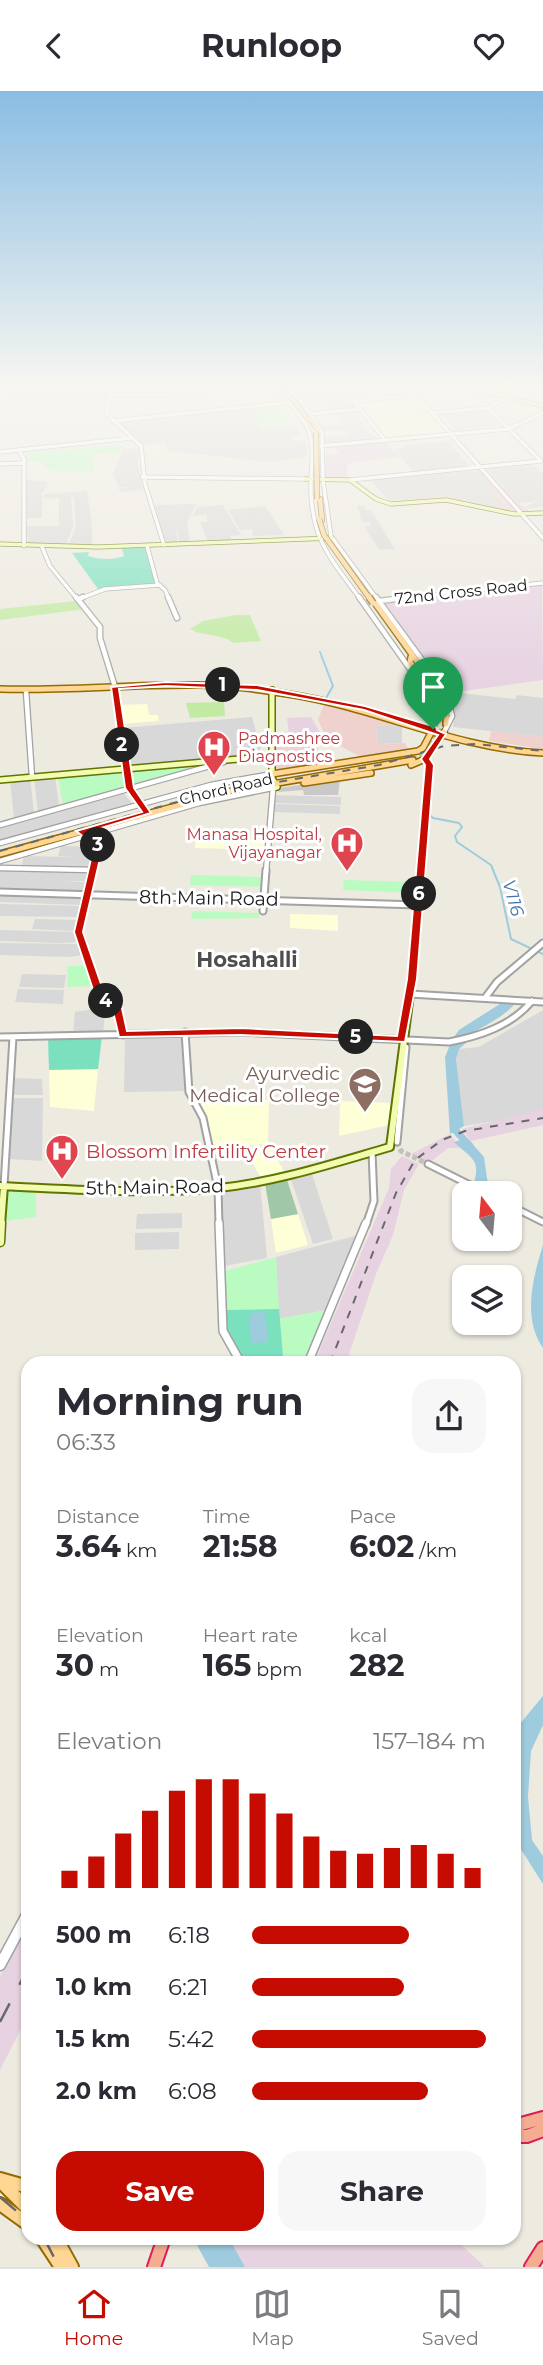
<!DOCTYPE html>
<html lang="en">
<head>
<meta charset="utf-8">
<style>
	body { margin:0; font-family:Montserrat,sans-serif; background:#f7f7f7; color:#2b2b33; height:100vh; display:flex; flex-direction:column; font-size:26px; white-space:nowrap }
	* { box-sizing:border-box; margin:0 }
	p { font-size:23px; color:#7c7c81 }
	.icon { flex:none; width:38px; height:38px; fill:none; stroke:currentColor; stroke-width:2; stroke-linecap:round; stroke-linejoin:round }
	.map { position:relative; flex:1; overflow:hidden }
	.side { position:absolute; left:21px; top:1265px; width:500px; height:889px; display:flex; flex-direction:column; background:#fff; border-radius:21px; box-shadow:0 2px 5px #0004 }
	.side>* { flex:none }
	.needle { width:46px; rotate:344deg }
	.buttons { position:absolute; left:452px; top:1090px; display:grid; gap:14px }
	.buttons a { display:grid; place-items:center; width:70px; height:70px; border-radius:14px; background:#fff; box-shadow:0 2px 5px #0004; font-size:35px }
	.pin { position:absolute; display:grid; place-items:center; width:60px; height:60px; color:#fff; margin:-72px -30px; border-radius:50% 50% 50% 0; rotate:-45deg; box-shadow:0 0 7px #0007 }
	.pin .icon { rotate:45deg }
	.km { position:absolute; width:35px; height:35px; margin:-18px; border-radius:50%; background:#222; color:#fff; font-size:19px; line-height:35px; text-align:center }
	.round { display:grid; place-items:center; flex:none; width:74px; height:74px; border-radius:21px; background:#f7f7f7 }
	.head { display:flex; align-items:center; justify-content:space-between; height:119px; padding:0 35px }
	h1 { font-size:38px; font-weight:700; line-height:52px }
	.metrics { display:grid; grid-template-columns:repeat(3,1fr); gap:10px; height:119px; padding:7px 35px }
	.metrics div { display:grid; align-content:center }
	.metrics b { font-size:30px; font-weight:700 }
	.metrics small { font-size:19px; font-weight:400 }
	.metrics p { font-size:19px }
	.chart { height:196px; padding:14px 35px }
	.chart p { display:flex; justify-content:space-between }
	.chart svg { width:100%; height:126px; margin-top:7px; stroke:#c60b00; stroke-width:6 }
	.button { display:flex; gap:14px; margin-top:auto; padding:14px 35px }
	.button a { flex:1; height:80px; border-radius:21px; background:#c60b00; color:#fff; font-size:28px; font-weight:700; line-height:80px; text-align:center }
	.button a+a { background:#f7f7f7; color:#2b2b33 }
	ul { padding:0 35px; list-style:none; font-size:23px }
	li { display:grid; grid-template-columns:112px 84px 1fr; align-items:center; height:52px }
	li i { height:18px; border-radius:9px; background:#c60b00 }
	header { display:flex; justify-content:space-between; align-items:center; height:91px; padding:0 35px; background:#fff; font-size:32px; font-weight:700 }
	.tab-bar { display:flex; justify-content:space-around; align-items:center; height:98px; border-top:2px solid #e1e1e2; background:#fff; font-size:19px; color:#7c7c81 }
	.tab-bar a { display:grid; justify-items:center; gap:4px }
	.tab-bar .current { color:#c60b00 }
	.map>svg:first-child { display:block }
	.residential { fill:#d9d8d8 }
	.commercial { fill:#efd1ce }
	.industrial { fill:#e7d2e2 }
	.education { fill:#fdffd7 }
	.religious { fill:#c9c9c9 }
	.grass { fill:#c2eaa3 }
	.cemetery { fill:#a0c7a8 }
	.park { fill:#bafbc2 }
	.pitch { fill:#7ae0be }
	.water { fill:#9ecbdd }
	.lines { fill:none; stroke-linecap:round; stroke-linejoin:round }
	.stream { stroke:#9ecbdd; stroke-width:2 }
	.river { stroke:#9ecbdd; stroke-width:7 }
	.tertiary-tunnel { stroke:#c3c1b9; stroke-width:5; stroke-dasharray:5 2.5; stroke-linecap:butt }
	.primary-tunnel { stroke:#c3c1b9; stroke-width:5; stroke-dasharray:5 2.5; stroke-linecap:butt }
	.tertiary-far4-casing { stroke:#a2a2a2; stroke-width:5 }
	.tertiary-far3-casing { stroke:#a2a2a2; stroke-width:7 }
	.tertiary-far2-casing { stroke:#a2a2a2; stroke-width:9 }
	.tertiary-far1-casing { stroke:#a2a2a2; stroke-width:10 }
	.tertiary-casing { stroke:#a2a2a2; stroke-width:13 }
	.secondary-far3-casing { stroke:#617301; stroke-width:5 }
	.secondary-far2-casing { stroke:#617301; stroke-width:8 }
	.secondary-far1-casing { stroke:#617301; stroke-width:10 }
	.secondary-casing { stroke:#617301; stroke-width:11 }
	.primary-far2-casing { stroke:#926a00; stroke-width:6 }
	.primary-far1-casing { stroke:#926a00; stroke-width:8 }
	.primary-casing { stroke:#926a00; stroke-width:16 }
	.trunk-casing { stroke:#db1e54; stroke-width:16 }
	.tertiary-far4 { stroke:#fff; stroke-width:3.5 }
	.tertiary-far3 { stroke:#fff; stroke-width:4.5 }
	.tertiary-far2 { stroke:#fff; stroke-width:5 }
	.tertiary-far1 { stroke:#fff; stroke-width:7 }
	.tertiary { stroke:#fff; stroke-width:10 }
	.secondary-far3 { stroke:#f3fbb0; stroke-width:3.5 }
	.secondary-far2 { stroke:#f3fbb0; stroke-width:5 }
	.secondary-far1 { stroke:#f3fbb0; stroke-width:6 }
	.secondary { stroke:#f3fbb0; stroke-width:8 }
	.primary-far2 { stroke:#ffd694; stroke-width:4.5 }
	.primary-far1 { stroke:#ffd694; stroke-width:5 }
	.primary { stroke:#ffd694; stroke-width:12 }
	.trunk { stroke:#f4ad92; stroke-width:12 }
	.rail-far1 { stroke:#696969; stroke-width:2; stroke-dasharray:8 8; stroke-linecap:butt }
	.rail { stroke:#696969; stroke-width:2.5; stroke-dasharray:21 21; stroke-linecap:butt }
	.primary-bridge-far1-casing { stroke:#926a00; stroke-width:6; stroke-linecap:butt }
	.primary-bridge-casing { stroke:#926a00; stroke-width:8; stroke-linecap:butt }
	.primary-bridge-far1 { stroke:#ffd694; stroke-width:4.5 }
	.primary-bridge { stroke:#ffd694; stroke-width:5 }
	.route { fill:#c60b00; stroke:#fff; stroke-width:2; fill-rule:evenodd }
	.labels { text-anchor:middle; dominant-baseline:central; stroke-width:6; stroke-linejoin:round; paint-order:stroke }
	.far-street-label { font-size:16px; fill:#1b1b1b; stroke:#fff }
	.far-health-label { font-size:16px; fill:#be3a42; stroke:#fff; text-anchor:start }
	.far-water-label { font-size:18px; font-style:italic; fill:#4674ad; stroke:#fff }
	.street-label { font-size:19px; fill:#1b1b1b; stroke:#fff }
	.education-label { font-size:19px; fill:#785e54; stroke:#fff; text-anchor:end }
	.health-label { font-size:19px; fill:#be3a42; stroke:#fff; text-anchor:start }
	.neighbourhood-label { font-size:21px; font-weight:bold; fill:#4e4e4e; stroke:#fff }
</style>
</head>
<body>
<header><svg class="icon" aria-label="back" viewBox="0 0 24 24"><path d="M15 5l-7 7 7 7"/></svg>Runloop<svg class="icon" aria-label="heart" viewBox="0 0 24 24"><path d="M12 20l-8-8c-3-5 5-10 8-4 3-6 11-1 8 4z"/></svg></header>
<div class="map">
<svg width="543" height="2176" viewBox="0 0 543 2176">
	<rect width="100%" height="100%" fill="#edeae0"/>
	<path class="residential" d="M13,296H109L110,303L104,312L49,310L42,306L9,304Z
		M328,304L332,309L349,307L358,317L334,319L329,313L308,315L301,306Z
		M252,316L262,338L295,335L302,344H291L293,350H305L308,366L270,371L167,360L166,352L141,353L115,330Z
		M483,320L498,335L456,339L442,324Z
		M451,350L455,354L452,355L469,374L413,381L394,358L404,357L402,354Z
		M123,357L139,358L138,373L143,399L121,401L118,397L133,396H118L113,383Z
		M534,374L543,382V415L528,418L524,416L539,410L518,412L487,378Z
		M484,379L497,392L488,394L508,417L450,405L388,409L371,389Z
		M25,389L50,391L42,402L33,403H42V427H27Z
		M87,400L92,435L80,436H92V455H68L76,436L74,406H71L73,436L65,455L27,454L28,447L32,446H26V435H59V408L64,407L44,408V403Z
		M196,413L187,432L190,452H180L175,433L178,453H165L155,414Z
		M223,414L241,444L231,445V450H220L217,441L219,450L208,451L200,431H208L206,424L192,425L197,416Z
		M364,414L365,419H371L395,458L379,459L364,435H371L369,431H362L357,415Z
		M265,415L284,444L253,445L252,438L240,439L228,419Z
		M460,602L515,608L517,604L543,607V646L453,636L455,616L450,603Z
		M252,626L262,663L129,675L122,637Z
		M397,631L402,632V652L377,653L376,634L393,635Z
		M55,685L59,715L38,721L34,687Z
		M30,687L34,722L14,728L10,689Z
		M123,702L133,713L0,751V735Z
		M274,704L341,706V714L273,712Z
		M273,713L340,715V723L272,721Z
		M61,755L96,756L91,778L21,777L24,765L72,766L58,765Z
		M0,778L89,779L87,790H62L85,791L83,802L0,800Z
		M0,802L83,804L81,814L0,811Z
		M0,813L82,815L79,826L0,825Z
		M35,828L78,829L76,840L32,838Z
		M0,839L80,841L78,851L60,852L0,850Z
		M0,852L80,853L84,864L68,866L0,864Z
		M22,883L66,884L64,897L19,896Z
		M18,898L64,899L63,913L15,911Z
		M106,916L103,942L73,943L75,921Z
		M543,919V1018L514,1027L464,1035L456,968L459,958L479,956Z
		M183,944L187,1000L124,1001L125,945Z
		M12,987L42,988L43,1004H12Z
		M11,1007H43L42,1070L9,1068Z
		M311,1080L333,1148L313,1153L290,1086Z
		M260,1092L267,1167L225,1175L220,1098Z
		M182,1122V1137L136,1138L137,1123Z
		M179,1141V1158L135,1159V1142Z
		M358,1144L327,1219L278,1228L276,1166Z"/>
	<path class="commercial" d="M483,376L518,412L531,421L523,420L500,395L518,420L514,421L445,406L387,410L419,406L450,405L507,417L487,393L497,392L485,378L427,384L423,382Z
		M324,613L397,631L393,635L376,634L377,653L405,652L409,660L363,667L327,648L318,629Z
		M491,640L543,646V658L489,650Z
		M316,654L325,673L275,681V656Z"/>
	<path class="industrial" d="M358,319L361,324L357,326L377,348L325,352L324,347L348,344L343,338L323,340V336L342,334L333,322Z
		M384,349L399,366L347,372L348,387H324L325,364L339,362L333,354L367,353Z
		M542,493L543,589L449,602L382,512Z
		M311,626L325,650L290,652L287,627Z
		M543,1018V1034L471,1050L462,1038Z
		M450,1043L460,1057H448L429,1072L411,1063Z
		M402,1065L419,1073L404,1099L393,1144L376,1183L346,1272H314L389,1097L391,1078Z
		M28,1832V1924L0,1979V1885Z
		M229,2147H454L485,2176H245Z"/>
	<path class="education" d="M414,305L428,319L416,321L419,325L431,323L449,342L385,348L355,310Z
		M147,613L149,624H158L159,630L121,633L119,614Z
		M196,747L265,749L264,759L195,757Z
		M290,823L338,824V840L290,837Z
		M98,978L94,1020L50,1016L49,979Z
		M194,1005L269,1009L268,1053L214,1056L205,1026Z
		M340,1010L391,1012L389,1034L339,1045Z
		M270,1056L285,1082L261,1087L245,1059Z
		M298,1123L308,1154L276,1162L271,1128Z"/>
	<path class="religious" d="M340,688L338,704H304L303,699L279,701V697Z"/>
	<path class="grass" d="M76,510L85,518L0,529V518Z
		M236,524H250L261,550L233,552C222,542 204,546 190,538L203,530Z
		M224,611L225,625L190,627L186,612Z"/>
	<path class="cemetery" d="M287,1089L298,1123L271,1128L265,1092Z"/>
	<path class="park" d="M277,313L288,333L261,335L253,316Z
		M119,354L123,356L120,362L95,363L92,370L94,380L54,381L39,371H27L26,362Z
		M220,671L133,694L130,679Z
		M122,680L124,696L63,714L58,685Z
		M191,784L262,786V796L190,794Z
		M344,789L415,791V802L343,799Z
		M193,820L259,822V827L191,828Z
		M68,875H86L93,895L67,896Z
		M8,1097L36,1098V1126L6,1130Z
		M276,1166L279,1218L227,1219L225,1180Z
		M327,1219L306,1269L286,1268L283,1265L278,1228Z"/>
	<path class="pitch" d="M122,457H146L156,493L98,498L72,462L89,461L88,465C100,469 114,469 124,465Z
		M102,945L98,978L49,979L48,947Z
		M279,1218L283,1265L286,1268L306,1269L305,1272H244L227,1238V1219Z"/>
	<path class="water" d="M503,911L515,912C507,925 467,946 452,949L459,939Z
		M466,952L459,958L456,968L464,1035L450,1043L445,966L450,954Z
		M467,1047L484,1066L488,1094L486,1098L474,1092C481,1067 470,1067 454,1051Z
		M543,1154V1257C522,1227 533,1186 543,1154Z
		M265,1221L268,1251L251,1252L249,1222Z
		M543,1605V1634L531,1660L528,1706L532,1749L543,1765V1793L515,1749L514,1659L519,1634Z
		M193,2147H229L245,2176H209Z"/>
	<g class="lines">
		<path class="stream" d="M320,561L333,595L326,607
			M427,722L433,727L459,732L462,736L455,745L457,751L491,774L500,796L511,848L543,863"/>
		<path class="river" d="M455,1032L456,1040L470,1055
			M481,1092L507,1102"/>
		<path class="tertiary-tunnel" d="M397,1051L401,1060L428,1073"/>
		<path class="primary-tunnel" d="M413,669L426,660L446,633"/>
		<defs>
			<path id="tertiary-far4" d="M111,296L107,323L141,355L145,393L164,454
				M271,296C339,348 298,370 316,435C323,462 344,485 360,508
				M284,296L298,306L322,341L323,390L331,445L377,508
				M342,296L385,349
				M409,296L543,447
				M111,304L278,302
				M500,304L543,296
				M353,310L417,304
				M488,317L541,370
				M433,322L488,317L509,306
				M310,323L359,318
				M113,330L292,311
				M319,355L508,338L543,322
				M19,360L24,368V455
				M0,361L132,347
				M0,373L24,372
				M142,386L305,388
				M350,389L541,370
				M147,455L157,492L165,499L169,508
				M42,456L50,475L77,508
				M79,508L105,498L160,494
				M396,508L543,492"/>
			<path id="tertiary-far3" d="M76,506L100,536V547L115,596
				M168,506L177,527
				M359,506L439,619L433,638
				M376,506L447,603L452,625L444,641
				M79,508L83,506
				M379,510L412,506
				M26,600L32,686
				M0,734L224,671
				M0,752L211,694L272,683
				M0,770L199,712L277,696
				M0,777L93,779
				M92,781L98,755L96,742
				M266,781L273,698L277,696"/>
			<path id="tertiary-far2" d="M92,779L78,840L102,911L115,908L123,944
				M0,801L418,814
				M263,820L266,779
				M410,903L543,911
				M485,907L497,891L543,852
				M185,941L189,1001L203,1027L218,1097L219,1134
				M0,946L241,941L449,951C480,945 511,935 532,910
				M397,1051L406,956
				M428,1073L486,1102
				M4,1095L13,946
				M509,1114L543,1131
				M366,1134L374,1110L372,1061"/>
			<path id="tertiary-far1" d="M219,1132L223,1240L241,1272
				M308,1272L366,1132"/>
			<path id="tertiary" d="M0,1874L28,1822"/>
			<path id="secondary-far3" d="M466,296L543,315
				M305,388L350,389L376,408L391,413L446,409L514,423L543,422
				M0,453L98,456L332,447"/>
			<path id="secondary-far2" d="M115,596L130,697L147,722
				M272,599V687L277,696
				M0,689L272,665
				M421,781L430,674L425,668"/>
			<path id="secondary-far1" d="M0,1095C70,1098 150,1104 219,1097C277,1091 334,1072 390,1056L412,888L421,779
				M1,1134L4,1095"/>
			<path id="secondary" d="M0,1151L1,1132"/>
			<path id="primary-far2" d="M310,327L319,341
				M320,408L322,429"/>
			<path id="primary-far1" d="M375,512L447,612L446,633
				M411,566L410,571L436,606L439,619
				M0,598C66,600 132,593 198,594C230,594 262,599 294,604C378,618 457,658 543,662
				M411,674L425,668L444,641
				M272,683L418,660L423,657L433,638
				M304,692L371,682
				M0,763L231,700L413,669"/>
			<path id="primary" d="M0,2088L28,2096
				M0,2090L28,2118
				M0,2113L28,2133
				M42,2147L61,2176
				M56,2147L72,2176"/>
			<path id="trunk" d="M514,2035L543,2027
				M514,2045H527L543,2039
				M154,2176L164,2147
				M531,2176L543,2157"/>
		</defs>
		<use href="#tertiary-far4" class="tertiary-far4-casing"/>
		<use href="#tertiary-far3" class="tertiary-far3-casing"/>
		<use href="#tertiary-far2" class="tertiary-far2-casing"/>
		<use href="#tertiary-far1" class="tertiary-far1-casing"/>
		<use href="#tertiary" class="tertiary-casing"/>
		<use href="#secondary-far3" class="secondary-far3-casing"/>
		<use href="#secondary-far2" class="secondary-far2-casing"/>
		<use href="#secondary-far1" class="secondary-far1-casing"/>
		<use href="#secondary" class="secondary-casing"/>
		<use href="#primary-far2" class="primary-far2-casing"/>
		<use href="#primary-far1" class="primary-far1-casing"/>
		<use href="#primary" class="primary-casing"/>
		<use href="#trunk" class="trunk-casing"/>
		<use href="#tertiary-far4" class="tertiary-far4"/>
		<use href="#tertiary-far3" class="tertiary-far3"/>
		<use href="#tertiary-far2" class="tertiary-far2"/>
		<use href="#tertiary-far1" class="tertiary-far1"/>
		<use href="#tertiary" class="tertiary"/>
		<use href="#secondary-far3" class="secondary-far3"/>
		<use href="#secondary-far2" class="secondary-far2"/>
		<use href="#secondary-far1" class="secondary-far1"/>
		<use href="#secondary" class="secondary"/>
		<use href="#primary-far2" class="primary-far2"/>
		<use href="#primary-far1" class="primary-far1"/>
		<use href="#primary" class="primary"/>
		<use href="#trunk" class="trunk"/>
		<path class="rail-far1" d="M0,760L206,703L379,674L444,655L476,653L543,660
			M330,1272L396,1102L415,1069L442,1049L465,1040L543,1027"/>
		<path class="rail" d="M0,1931L28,1877
			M0,2106L28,2130
			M44,2147L59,2176"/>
		<defs>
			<path id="primary-bridge-far1" d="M276,296L292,307L307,327
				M316,341L317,408
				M319,428L324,444L370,508"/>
			<path id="primary-bridge" d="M369,506L373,512"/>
		</defs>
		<use href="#primary-bridge-far1" class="primary-bridge-far1-casing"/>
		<use href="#primary-bridge" class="primary-bridge-casing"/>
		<use href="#primary-bridge-far1" class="primary-bridge-far1"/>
		<use href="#primary-bridge" class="primary-bridge"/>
	</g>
	<linearGradient id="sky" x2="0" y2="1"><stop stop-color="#8abde4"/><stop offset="0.49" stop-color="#f7f6f1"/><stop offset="1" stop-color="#f7f6f1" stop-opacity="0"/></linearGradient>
	<rect width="543" height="601" fill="url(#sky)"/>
	<path class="route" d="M166,591L257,594L365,615L436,636L437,639L446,643L430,668L434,674L417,888L405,951L241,944L119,946L111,912L102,914L97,911L74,841L94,755L92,746H84L76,740L142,721L125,697L111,596ZM166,595L257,599L364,619L438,644L421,668L425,674L407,888L397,945L241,937L127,940L120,908L115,905L106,907L83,841L103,755L99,740L88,741L151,722L134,697L119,598Z"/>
	<defs>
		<symbol id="hospital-pin" viewBox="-11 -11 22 30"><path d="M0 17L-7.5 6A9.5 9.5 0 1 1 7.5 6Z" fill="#e0444e" stroke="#fff"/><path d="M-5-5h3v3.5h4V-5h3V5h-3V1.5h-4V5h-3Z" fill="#fff"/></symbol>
		<symbol id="university-pin" viewBox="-11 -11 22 30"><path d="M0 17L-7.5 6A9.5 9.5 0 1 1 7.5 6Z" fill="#8d6e63" stroke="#fff"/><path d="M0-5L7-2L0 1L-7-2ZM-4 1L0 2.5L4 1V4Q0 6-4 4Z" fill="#fff"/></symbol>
	</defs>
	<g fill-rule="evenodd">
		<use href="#hospital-pin" x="195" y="637" width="38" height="52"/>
		<use href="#hospital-pin" x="328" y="733" width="38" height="52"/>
		<use href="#university-pin" x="346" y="974" width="38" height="52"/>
		<use href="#hospital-pin" x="43" y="1041" width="38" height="52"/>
	</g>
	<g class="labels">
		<g class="far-street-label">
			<text transform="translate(461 501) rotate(-6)">72nd Cross Road</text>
			<text transform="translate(226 698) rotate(-13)">Chord Road</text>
		</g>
		<g class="far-health-label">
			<text x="238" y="647">Padmashree<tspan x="238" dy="18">Diagnostics</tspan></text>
			<text x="322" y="743" text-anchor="end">Manasa Hospital,<tspan x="322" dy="18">Vijayanagar</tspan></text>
		</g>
		<g class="far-water-label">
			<text transform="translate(513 807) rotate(75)">V116</text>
		</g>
		<g class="street-label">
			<text transform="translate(209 807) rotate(1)">8th Main Road</text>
			<text transform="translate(155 1096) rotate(-1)">5th Main Road</text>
		</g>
		<g class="education-label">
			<text x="340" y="982">Ayurvedic<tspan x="340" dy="22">Medical College</tspan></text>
		</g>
		<g class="health-label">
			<text x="86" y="1060">Blossom Infertility Center</text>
		</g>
		<g class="neighbourhood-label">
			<text x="247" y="868">Hosahalli</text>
		</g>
	</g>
</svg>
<div class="buttons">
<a><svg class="needle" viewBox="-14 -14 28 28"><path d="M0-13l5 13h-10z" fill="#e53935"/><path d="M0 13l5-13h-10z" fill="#7c7c81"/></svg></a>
<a><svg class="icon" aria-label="layers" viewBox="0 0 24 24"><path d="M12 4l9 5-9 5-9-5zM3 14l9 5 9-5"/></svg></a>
</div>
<div class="pin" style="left:433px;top:638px;background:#1e9e55"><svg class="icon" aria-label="arrive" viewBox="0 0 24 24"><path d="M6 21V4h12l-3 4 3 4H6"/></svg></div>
<b class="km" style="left:223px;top:594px">1</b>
<b class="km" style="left:122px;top:654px">2</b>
<b class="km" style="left:98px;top:754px">3</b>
<b class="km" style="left:106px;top:910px">4</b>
<b class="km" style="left:356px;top:946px">5</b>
<b class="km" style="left:419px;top:803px">6</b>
<section class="side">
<div class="head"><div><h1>Morning run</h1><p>06:33</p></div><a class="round"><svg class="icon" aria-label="share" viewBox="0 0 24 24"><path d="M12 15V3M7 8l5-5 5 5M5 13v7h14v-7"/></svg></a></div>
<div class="metrics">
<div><p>Distance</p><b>3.64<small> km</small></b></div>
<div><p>Time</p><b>21:58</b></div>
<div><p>Pace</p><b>6:02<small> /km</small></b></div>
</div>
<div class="metrics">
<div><p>Elevation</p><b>30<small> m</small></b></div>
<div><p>Heart rate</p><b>165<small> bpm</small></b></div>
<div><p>kcal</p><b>282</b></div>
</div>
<div class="chart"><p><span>Elevation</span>157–184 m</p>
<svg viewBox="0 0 160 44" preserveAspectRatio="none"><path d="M5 44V38M15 44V33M25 44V25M35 44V17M45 44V10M55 44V6M65 44V6M75 44V11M85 44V18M95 44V26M105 44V31M115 44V32M125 44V30M135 44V29M145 44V32M155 44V37"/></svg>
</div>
<ul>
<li><b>500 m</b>6:18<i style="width:67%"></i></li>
<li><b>1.0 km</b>6:21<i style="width:65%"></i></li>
<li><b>1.5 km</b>5:42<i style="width:100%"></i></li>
<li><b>2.0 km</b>6:08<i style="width:75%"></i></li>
</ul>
<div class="button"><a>Save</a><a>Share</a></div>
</section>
</div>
<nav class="tab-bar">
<a class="current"><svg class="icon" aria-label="home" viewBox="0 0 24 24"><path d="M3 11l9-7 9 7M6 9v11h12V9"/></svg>Home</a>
<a><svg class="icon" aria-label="map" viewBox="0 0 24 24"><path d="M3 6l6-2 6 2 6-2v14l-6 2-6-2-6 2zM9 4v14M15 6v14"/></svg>Map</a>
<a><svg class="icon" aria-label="saved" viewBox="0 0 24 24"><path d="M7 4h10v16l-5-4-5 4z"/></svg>Saved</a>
</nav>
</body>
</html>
